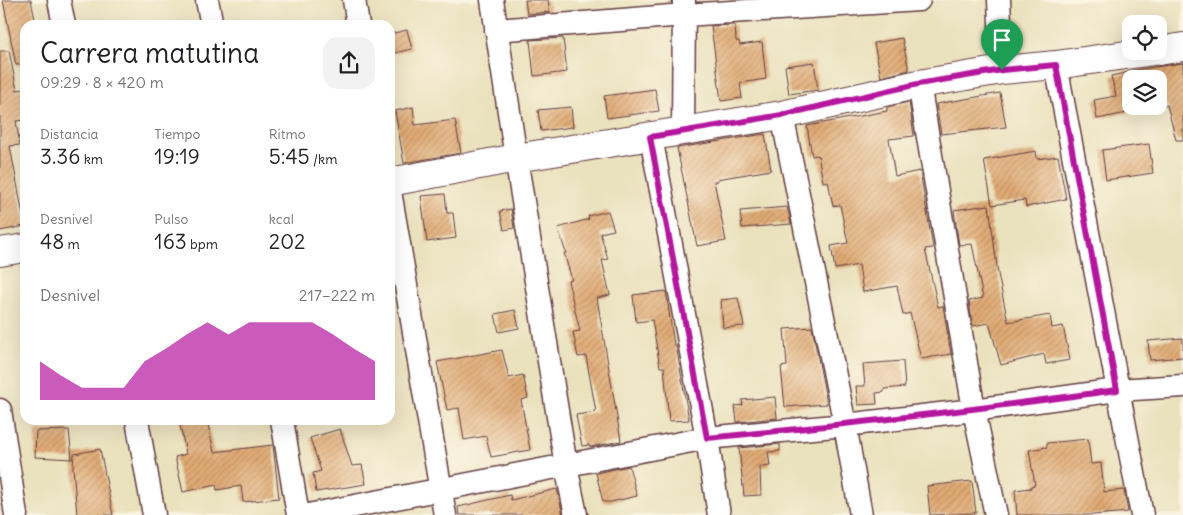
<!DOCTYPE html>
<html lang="es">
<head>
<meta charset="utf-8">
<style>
	body { margin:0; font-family:Delius,sans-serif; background:#f2f2f2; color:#202124; height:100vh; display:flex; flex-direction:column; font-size:19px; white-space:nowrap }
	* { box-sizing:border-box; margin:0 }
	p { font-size:16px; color:#757577 }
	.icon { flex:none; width:28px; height:28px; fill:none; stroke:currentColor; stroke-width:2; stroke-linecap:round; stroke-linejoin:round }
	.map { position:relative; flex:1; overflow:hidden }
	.details { position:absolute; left:20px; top:20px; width:375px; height:405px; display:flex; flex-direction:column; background:#fff; border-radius:15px; box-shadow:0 5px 20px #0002 }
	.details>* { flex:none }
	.controls { position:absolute; left:1122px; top:15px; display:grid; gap:10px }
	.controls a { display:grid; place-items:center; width:45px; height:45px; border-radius:10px; background:#fff; box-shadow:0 5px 20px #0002; font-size:25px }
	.pin { position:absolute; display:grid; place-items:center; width:42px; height:42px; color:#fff; margin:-51px -21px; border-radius:50% 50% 50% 0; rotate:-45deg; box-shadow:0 0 5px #0007 }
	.pin .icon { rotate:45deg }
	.round { display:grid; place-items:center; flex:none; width:52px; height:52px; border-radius:15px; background:#f2f2f2 }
	.headline { display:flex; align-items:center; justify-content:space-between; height:85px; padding:0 20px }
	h1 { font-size:28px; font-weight:600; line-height:38px }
	.metrics { display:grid; grid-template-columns:repeat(3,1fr); gap:8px; height:85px; padding:5px 20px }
	.metrics div { display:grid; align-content:center }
	.metrics b { font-size:21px; font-weight:600 }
	.metrics small { font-size:14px; font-weight:400 }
	.metrics p { font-size:14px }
	.chart { height:140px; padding:10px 20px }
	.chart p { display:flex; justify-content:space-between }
	.chart svg { width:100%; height:90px; margin-top:5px; fill:#b5179e; opacity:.7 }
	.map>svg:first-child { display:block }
	.building { fill:url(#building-hatch); fill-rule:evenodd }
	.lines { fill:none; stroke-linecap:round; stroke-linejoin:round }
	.minor-casing { stroke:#623c41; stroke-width:25 }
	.tertiary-casing { stroke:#623c41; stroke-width:30 }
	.minor { stroke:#fff; stroke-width:22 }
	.tertiary { stroke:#fff; stroke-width:28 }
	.route-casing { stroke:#fff; stroke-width:10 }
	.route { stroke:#b5179e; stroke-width:6 }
</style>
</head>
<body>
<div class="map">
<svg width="1183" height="515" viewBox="0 0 1183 515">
	<defs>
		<pattern id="building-hatch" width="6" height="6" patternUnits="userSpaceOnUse" patternTransform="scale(1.25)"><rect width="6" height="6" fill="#e1ab75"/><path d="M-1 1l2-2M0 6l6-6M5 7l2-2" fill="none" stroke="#b88b60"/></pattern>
	</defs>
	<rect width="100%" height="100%" fill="#fcf5e5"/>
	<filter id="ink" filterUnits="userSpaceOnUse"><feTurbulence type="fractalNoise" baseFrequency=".02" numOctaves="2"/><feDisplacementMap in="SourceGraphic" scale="10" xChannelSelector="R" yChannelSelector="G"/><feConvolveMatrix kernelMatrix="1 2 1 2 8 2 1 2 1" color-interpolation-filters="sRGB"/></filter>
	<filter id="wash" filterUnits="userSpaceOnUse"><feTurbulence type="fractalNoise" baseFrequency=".0096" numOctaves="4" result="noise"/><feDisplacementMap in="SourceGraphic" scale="20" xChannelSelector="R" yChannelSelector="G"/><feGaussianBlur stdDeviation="1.12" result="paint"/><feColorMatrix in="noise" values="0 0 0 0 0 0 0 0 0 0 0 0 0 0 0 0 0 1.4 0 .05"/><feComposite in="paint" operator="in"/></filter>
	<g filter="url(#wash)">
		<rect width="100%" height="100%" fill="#eae1bd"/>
		<g id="blocks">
			<path class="building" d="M3,0H31L36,25H25V64L16,65Z
				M525,0H548L550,12L527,14Z
				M735,25L736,41H739L740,45L762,42L766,79L740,83L742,98L721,101L711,26Z
				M407,30L412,49L390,54V34Z
				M563,38L567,72L534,76L530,40Z
				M902,38L909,70L881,77L874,43Z
				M0,51H9L17,90L25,89V120L16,121L20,145L10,146L25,226L0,231Z
				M814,62L818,90L789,94L785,66Z
				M1183,63V140H1176L1167,105L1097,119L1094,100L1116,96L1111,76L1141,69ZM1131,79H1159V106H1131Z
				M655,89L659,111L607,118L604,96Z
				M1000,93L1006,127L941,134L936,104Z
				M909,102L914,136L889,139L895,176L920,171L933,248L925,249L938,307L943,306L951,354L921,359L910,313L903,315L897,286L863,292L859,265L835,269L831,246L848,243L840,205L833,206L828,181L823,182L818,155L812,156L807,126L887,111V107Z
				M413,107L415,125L455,120L461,153L404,163L395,111Z
				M571,107L573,127L541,131L538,110Z
				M765,134L771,170L717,179L718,181H714L726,241L697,246L677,148Z
				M1149,144L1153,173L1106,180L1102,150Z
				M1036,151L1037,159L1058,156L1066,199L1026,207L1025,200L992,205L984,160Z
				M445,194L447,213H453L456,238L427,242L421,196Z
				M989,205L998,274L1008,322L1050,315L1052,328L1063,326L1070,360L1046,364L1044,354L1001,365L989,323L973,326L969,301L983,298L972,244L959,245L954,210Z
				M787,207L791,224L742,228L740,211Z
				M511,209L514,228L504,230L500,211Z
				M608,211L614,230L600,233L608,259L602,260L610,295L597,298L621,441L590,447L589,445L582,446L576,415L596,412L586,356L578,357L573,332L580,331L568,281L572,280L564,253H566L558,228L589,219L588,216Z
				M666,291L674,345H676L689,420L669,421L664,367H660L652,320L636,322L633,295Z
				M738,298L744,326L723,328L721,300Z
				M515,310L519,328L499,332L495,314Z
				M812,327L827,404L785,407L781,367L787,366L784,329Z
				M1183,338V357L1150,360L1148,341Z
				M502,350L509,378L523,375L528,398L521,400L530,450L491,457L486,436L464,440L459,408L447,410L437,362Z
				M903,361L905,387L884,389V392L876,393L877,404L858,405L856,386H865L863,364Z
				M775,397L777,418L737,422L735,406L743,405L742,400Z
				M179,420H207L214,452L273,445L279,498L243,502L241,486L217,490L216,485L183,492L175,457L186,454Z
				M340,429L352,466L362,465L366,484L316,492L313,473L321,471L310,438Z
				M69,430L72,459L35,457L36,431Z
				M1088,439L1091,464L1101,463L1104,492L1124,490L1128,512L1094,515H1017L1015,490L1031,488V486L1035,485L1029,450L1047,447V443Z
				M780,444V451L768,452L770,466L760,467L761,495L744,496L739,448Z
				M100,449L113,515H77L73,467L74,454Z
				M629,466L637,496L611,502H603L596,473Z
				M972,481L976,513L930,515L927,486Z
				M557,489L563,515H459L458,507L510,495L511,500Z"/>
		</g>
	</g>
	<g filter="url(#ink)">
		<use href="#blocks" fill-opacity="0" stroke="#623c41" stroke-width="1"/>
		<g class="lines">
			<defs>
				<path id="minor" d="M59,0L64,25
					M207,0L212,25
					M354,0L358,25
					M492,0L516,158L566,466L576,515
					M999,0L1002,70
					M496,30L684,15L919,0
					M1056,65L1142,515
					M919,84L974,410L996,515
					M782,115L845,425L861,515
					M683,132L684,1
					M651,137L707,438L719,515
					M390,191L445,515
					M0,410L16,515
					M137,420L154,515
					M282,420L298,515
					M308,515L707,438L845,425L974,410L1117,390L1183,386"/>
				<path id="tertiary" d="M1159,51L1183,47
					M390,182L516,158L782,115L919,84L1002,70L1056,65L1154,51
					M0,252L25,248"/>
			</defs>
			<use href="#minor" class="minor-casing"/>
			<use href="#tertiary" class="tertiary-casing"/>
			<use href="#minor" class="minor"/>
			<use href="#tertiary" class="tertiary"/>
		</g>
	</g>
	<g class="lines" filter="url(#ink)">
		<defs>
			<path id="route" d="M1056,65L1117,390C980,409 844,425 707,438L650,137L782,115L918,84L1002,70Z"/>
		</defs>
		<use href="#route" class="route-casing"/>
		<use href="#route" class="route"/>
	</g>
</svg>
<div class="controls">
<a><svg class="icon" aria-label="locate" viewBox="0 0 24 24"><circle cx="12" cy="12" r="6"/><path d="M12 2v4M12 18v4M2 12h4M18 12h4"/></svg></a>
<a><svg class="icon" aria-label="layers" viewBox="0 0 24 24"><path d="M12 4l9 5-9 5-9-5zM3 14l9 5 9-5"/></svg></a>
</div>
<div class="pin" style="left:1002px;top:70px;background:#1e9e55"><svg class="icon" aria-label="arrive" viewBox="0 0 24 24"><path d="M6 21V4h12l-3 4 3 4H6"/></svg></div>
<section class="details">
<div class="headline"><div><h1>Carrera matutina</h1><p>09:29 · 8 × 420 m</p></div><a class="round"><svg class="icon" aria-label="share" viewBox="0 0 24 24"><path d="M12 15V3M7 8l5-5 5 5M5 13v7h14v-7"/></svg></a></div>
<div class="metrics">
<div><p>Distancia</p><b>3.36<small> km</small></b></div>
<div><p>Tiempo</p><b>19:19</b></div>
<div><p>Ritmo</p><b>5:45<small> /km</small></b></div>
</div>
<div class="metrics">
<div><p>Desnivel</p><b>48<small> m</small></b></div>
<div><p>Pulso</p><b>163<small> bpm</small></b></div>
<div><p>kcal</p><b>202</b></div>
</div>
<div class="chart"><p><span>Desnivel</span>217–222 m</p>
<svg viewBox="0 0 160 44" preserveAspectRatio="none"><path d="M0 44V25L10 32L20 38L30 38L40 38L50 25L60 19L70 12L80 6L90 12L100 6L110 6L120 6L130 6L140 12L150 19L160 25V44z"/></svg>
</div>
</section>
</div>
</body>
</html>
